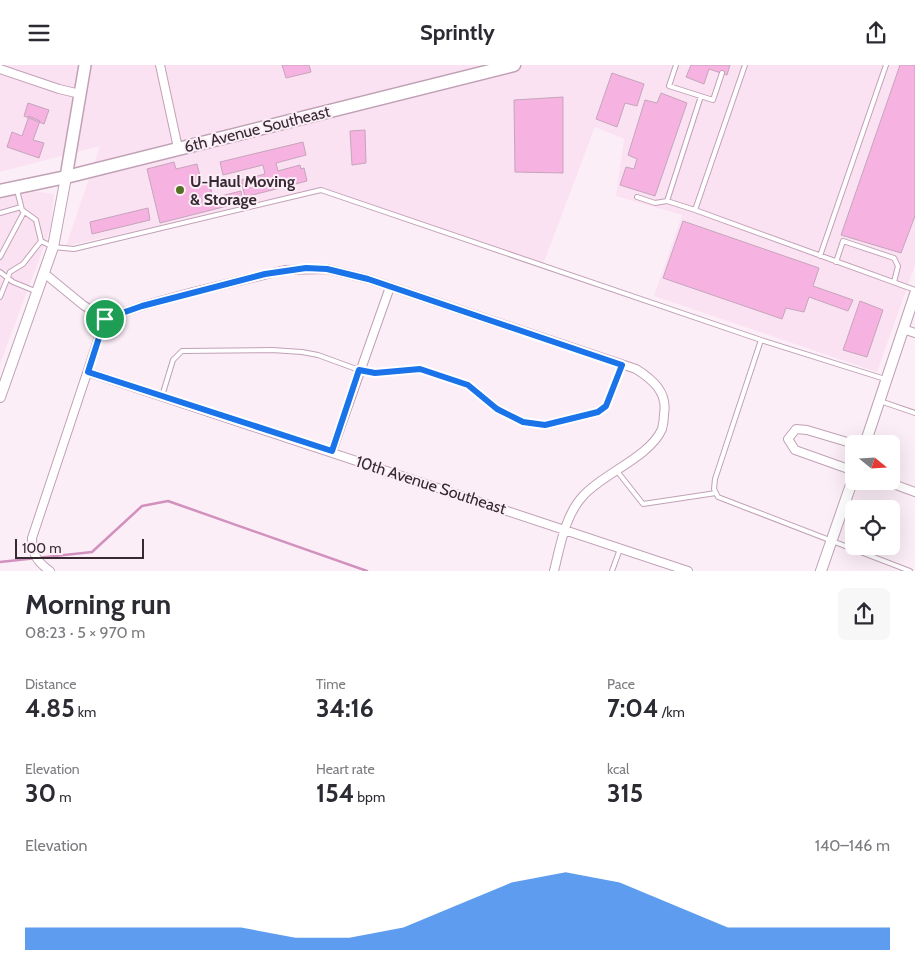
<!DOCTYPE html>
<html lang="en">
<head>
<meta charset="utf-8">
<style>
	body { margin:0; font-family:Cabin,sans-serif; background:#f7f7f7; color:#2b2b33; height:100vh; display:flex; flex-direction:column; font-size:19px; white-space:nowrap }
	* { box-sizing:border-box; margin:0 }
	p { font-size:16px; color:#7c7c81 }
	.icon { flex:none; width:28px; height:28px; fill:none; stroke:currentColor; stroke-width:2; stroke-linecap:round; stroke-linejoin:round }
	.map { position:relative; height:506px; overflow:hidden }
	.side { display:flex; flex-direction:column; background:#fff; flex:1 }
	.side>* { flex:none }
	.needle { width:32px; rotate:108deg }
	.controls { position:absolute; left:845px; top:370px; display:grid; gap:10px }
	.controls a { display:grid; place-items:center; width:55px; height:55px; border-radius:8px; background:#fff; box-shadow:0 5px 20px #0002; font-size:25px }
	.scale { position:absolute; left:15px; bottom:12px; width:129px; box-sizing:border-box; padding-left:5px; border:2px solid #362932; border-top:0; font-size:14px; line-height:18px; white-space:nowrap; color:#362932; -webkit-text-stroke:4px #fceef7; paint-order:stroke }
	.pin { position:absolute; display:grid; place-items:center; width:42px; height:42px; color:#fff; margin:-21px; border:2px solid #fff; border-radius:50%; box-shadow:0 1px 5px #0007 }
	.round { display:grid; place-items:center; flex:none; width:52px; height:52px; border-radius:8px; background:#f7f7f7 }
	.head { display:flex; align-items:center; justify-content:space-between; height:85px; padding:0 25px }
	h1 { font-size:28px; font-weight:700; line-height:38px }
	.metrics { display:grid; grid-template-columns:repeat(3,1fr); gap:8px; height:85px; padding:5px 25px }
	.metrics div { display:grid; align-content:center }
	.metrics b { font-size:25px; font-weight:700 }
	.metrics small { font-size:14px; font-weight:400 }
	.metrics p { font-size:14px }
	.chart { height:140px; padding:10px 25px }
	.chart p { display:flex; justify-content:space-between }
	.chart svg { width:100%; height:90px; margin-top:5px; fill:#1a73e8; opacity:.7 }
	header { display:flex; justify-content:space-between; align-items:center; height:65px; padding:0 25px; background:#fff; font-size:22px; font-weight:700 }
	.map>svg:first-child { display:block }
	.built { fill:#fbe2f2 }
	.lines { fill:none; stroke-linecap:round; stroke-linejoin:round }
	.stream { stroke:#d290be; stroke-width:2.5 }
	.building { fill:#f6b2e1; stroke:#c5a5bb }
	.service-casing { stroke:#c1a1b6; stroke-width:6 }
	.minor-casing { stroke:#c1a1b6; stroke-width:10 }
	.tertiary-casing { stroke:#c1a1b6; stroke-width:12 }
	.secondary-casing { stroke:#c1a1b6; stroke-width:14 }
	.primary-casing { stroke:#c1a1b6; stroke-width:15 }
	.service { stroke:#fff; stroke-width:4 }
	.minor { stroke:#fff; stroke-width:8 }
	.tertiary { stroke:#fff; stroke-width:10 }
	.secondary { stroke:#fff; stroke-width:11 }
	.primary { stroke:#fff; stroke-width:12 }
	.route-casing { stroke:#fff; stroke-width:10 }
	.route { stroke:#1a73e8; stroke-width:6 }
	.poi-dot { fill:#526f24; stroke:#fceef7; stroke-width:2 }
	.labels { text-anchor:middle; dominant-baseline:central; stroke-width:4; stroke-linejoin:round; paint-order:stroke }
	.street-label { font-size:16px; fill:#362932; stroke:#fceef7 }
	.poi-label { font-size:16px; font-weight:bold; fill:#362932; stroke:#fceef7; text-anchor:start }
</style>
</head>
<body>
<header><svg class="icon" aria-label="menu" viewBox="0 0 24 24"><path d="M4 6h16M4 12h16M4 18h16"/></svg>Sprintly<svg class="icon" aria-label="share" viewBox="0 0 24 24"><path d="M12 15V3M7 8l5-5 5 5M5 13v7h14v-7"/></svg></header>
<div class="map">
<svg width="915" height="506" viewBox="0 0 915 506">
	<rect width="100%" height="100%" fill="#fceef7"/>
	<path class="built" d="M0,0H915V200L877,307L654,231L682,150L616,131L624,74L595,62L542,202L321,125L66,181L100,81L0,107Z
		M32,126L54,129L50,165L0,299V134Z"/>
	<g class="lines">
		<path class="stream" d="M0,497L92,487L142,441L168,436L367,506"/>
	</g>
	<path class="building" d="M282,0H309L311,7L286,13Z
		M691,0H730L727,10L709,4L704,19L686,12Z
		M900,0H915V151L901,188L841,170Z
		M612,8L644,19L637,41L625,38L617,62L596,54Z
		M661,28L687,38L655,131L620,120L626,102L634,104L637,94L628,90L645,35L657,38Z
		M563,32V108L515,107L514,35Z
		M28,38L49,45L44,59L24,51Z
		M29,51L40,56L33,75L44,78L39,93L7,82L12,67L22,71Z
		M365,65L366,98L352,100L350,66Z
		M303,77L306,90L276,98L278,106L300,100L301,104L304,103L307,116L245,132L241,115L265,109L263,100L223,110L220,97Z
		M174,97L176,104L197,99L202,119L209,117L213,133L241,126L243,137L160,158L147,104Z
		M148,143L150,155L92,169L90,157Z
		M683,156L819,203L813,221L853,235L848,246L809,232L804,247L786,243L782,254L663,213Z
		M860,236L883,245L867,292L843,285Z"/>
	<g class="lines">
		<defs>
			<path id="service" d="M676,0L669,21L713,35L722,8
				M745,0L695,145L915,225
				M17,125L22,145L36,155L41,176L53,182L74,184L321,125L761,275
				M637,132L655,138L667,136
				M695,145L667,136L701,31
				M0,148L21,142
				M820,191L886,0
				M0,192L24,147
				M836,197L843,176L894,193L898,201L894,217
				M0,207L13,217L35,226
				M0,232L10,207L23,199L41,176
				M885,314L761,275L715,414L714,424L718,432L910,506
				M162,331L173,295L182,286L272,285L302,287L318,290L359,305L375,307L420,304L468,320L497,344L523,357L545,361L598,347L606,341L622,300
				M880,336L915,348
				M617,406L643,439L716,428
				M612,506L620,484"/>
			<path id="minor" d="M160,0L178,83
				M0,4L59,24L80,29
				M44,208L83,240L105,254
				M105,254L142,241L193,227L285,205L327,204L368,214L636,304C652,314 668,327 664,349C664,354 663,360 662,364C650,392 602,409 583,431C565,450 560,482 554,506
				M903,264L915,268
				M88,307L688,506
				M854,379L807,365L796,364L788,374L795,385L854,406
				M332,386L390,222
				M885,416L915,427
				M50,506C37,497 32,489 32,473L105,254"/>
			<path id="tertiary" d="M0,332L53,182L66,112
				M865,379L915,229
				M821,506L854,411"/>
			<path id="secondary" d="M66,112L85,0"/>
			<path id="primary" d="M0,126L66,112L514,0"/>
		</defs>
		<use href="#service" class="service-casing"/>
		<use href="#minor" class="minor-casing"/>
		<use href="#tertiary" class="tertiary-casing"/>
		<use href="#secondary" class="secondary-casing"/>
		<use href="#primary" class="primary-casing"/>
		<use href="#service" class="service"/>
		<use href="#minor" class="minor"/>
		<use href="#tertiary" class="tertiary"/>
		<use href="#secondary" class="secondary"/>
		<use href="#primary" class="primary"/>
	</g>
	<g class="lines">
		<defs>
			<path id="route" d="M306,203L327,204L368,214L622,300L606,341L598,347L545,360L523,357L497,344L468,320L420,304L375,308L359,305L332,386L88,307L105,254L142,241L265,209Z"/>
		</defs>
		<use href="#route" class="route-casing"/>
		<use href="#route" class="route"/>
	</g>
	<circle class="poi-dot" cx="180" cy="125" r="5"/>
	<g class="labels">
		<g class="street-label">
			<text transform="translate(257 64) rotate(-14)">6th Avenue Southeast</text>
			<text transform="translate(431 420) rotate(18)">10th Avenue Southeast</text>
		</g>
		<g class="poi-label">
			<text x="190" y="116">U-Haul Moving<tspan x="190" dy="18">&amp; Storage</tspan></text>
		</g>
	</g>
</svg>
<div class="controls">
<a><svg class="needle" viewBox="-14 -14 28 28"><path d="M0-13l5 13h-10z" fill="#e53935"/><path d="M0 13l5-13h-10z" fill="#7c7c81"/></svg></a>
<a><svg class="icon" aria-label="locate" viewBox="0 0 24 24"><circle cx="12" cy="12" r="6"/><path d="M12 2v4M12 18v4M2 12h4M18 12h4"/></svg></a>
</div>
<div class="scale">100 m</div>
<div class="pin" style="left:105px;top:254px;background:#1e9e55"><svg class="icon" aria-label="arrive" viewBox="0 0 24 24"><path d="M6 21V4h12l-3 4 3 4H6"/></svg></div>
</div>
<section class="side">
<div class="head"><div><h1>Morning run</h1><p>08:23 · 5 × 970 m</p></div><a class="round"><svg class="icon" aria-label="share" viewBox="0 0 24 24"><path d="M12 15V3M7 8l5-5 5 5M5 13v7h14v-7"/></svg></a></div>
<div class="metrics">
<div><p>Distance</p><b>4.85<small> km</small></b></div>
<div><p>Time</p><b>34:16</b></div>
<div><p>Pace</p><b>7:04<small> /km</small></b></div>
</div>
<div class="metrics">
<div><p>Elevation</p><b>30<small> m</small></b></div>
<div><p>Heart rate</p><b>154<small> bpm</small></b></div>
<div><p>kcal</p><b>315</b></div>
</div>
<div class="chart"><p><span>Elevation</span>140–146 m</p>
<svg viewBox="0 0 160 44" preserveAspectRatio="none"><path d="M0 44V33L10 33L20 33L30 33L40 33L50 38L60 38L70 33L80 22L90 11L100 6L110 11L120 22L130 33L140 33L150 33L160 33V44z"/></svg>
</div>
</section>
</body>
</html>
